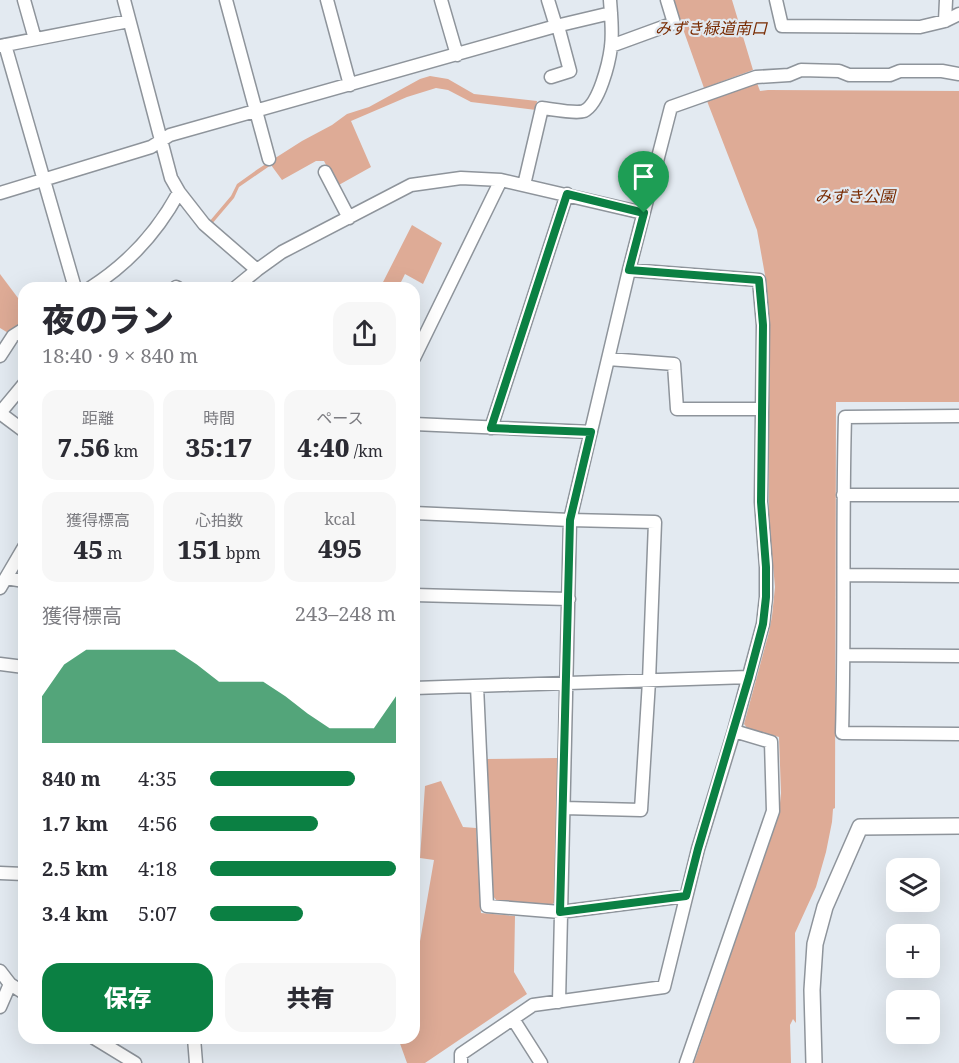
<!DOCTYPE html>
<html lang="ja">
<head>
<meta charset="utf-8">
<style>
	body { margin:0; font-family:"Noto Serif","Noto Sans JP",serif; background:#f7f7f7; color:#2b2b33; height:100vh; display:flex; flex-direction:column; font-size:22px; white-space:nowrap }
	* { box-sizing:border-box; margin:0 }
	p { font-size:20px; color:#7c7c81 }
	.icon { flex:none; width:33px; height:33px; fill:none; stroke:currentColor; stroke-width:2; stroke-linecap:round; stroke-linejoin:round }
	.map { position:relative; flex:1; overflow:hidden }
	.drawer { position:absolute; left:18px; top:282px; width:402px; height:762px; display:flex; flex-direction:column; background:#fff; border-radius:18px; box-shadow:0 6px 24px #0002 }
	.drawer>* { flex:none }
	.buttons { position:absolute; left:886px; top:858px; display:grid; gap:12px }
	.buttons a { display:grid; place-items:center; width:54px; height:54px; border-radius:12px; background:#fff; box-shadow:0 6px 24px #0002; font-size:30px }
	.pin { position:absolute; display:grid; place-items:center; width:51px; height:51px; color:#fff; margin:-62px -26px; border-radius:50% 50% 50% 0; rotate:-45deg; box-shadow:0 0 6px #0007 }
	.pin .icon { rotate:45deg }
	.round { display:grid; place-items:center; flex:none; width:63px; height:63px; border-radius:18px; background:#f7f7f7 }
	.head { display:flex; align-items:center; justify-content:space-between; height:102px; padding:0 24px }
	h1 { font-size:33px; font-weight:800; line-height:45px }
	.metrics { display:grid; grid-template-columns:repeat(3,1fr); gap:9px; height:102px; padding:6px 24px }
	.metrics div { display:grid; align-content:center; border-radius:15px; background:#f7f7f7; text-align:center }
	.metrics b { font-size:26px; font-weight:800 }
	.metrics small { font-size:16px; font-weight:400 }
	.metrics p { font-size:16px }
	.chart { height:168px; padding:12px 24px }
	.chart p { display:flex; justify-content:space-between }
	.chart svg { width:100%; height:108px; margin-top:6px; fill:#0b8043; opacity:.7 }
	.button { display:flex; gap:12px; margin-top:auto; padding:12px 24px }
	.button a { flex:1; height:69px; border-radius:18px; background:#0b8043; color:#fff; font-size:24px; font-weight:800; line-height:69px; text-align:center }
	.button a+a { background:#f7f7f7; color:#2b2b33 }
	ul { padding:0 24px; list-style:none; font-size:20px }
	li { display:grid; grid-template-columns:96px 72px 1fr; align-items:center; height:45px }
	li i { height:15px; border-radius:8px; background:#0b8043 }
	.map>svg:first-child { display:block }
	.green { fill:#deab96 }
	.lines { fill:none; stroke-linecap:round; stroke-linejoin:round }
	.minor-casing { stroke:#8e949b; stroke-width:15 }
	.tertiary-casing { stroke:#8e949b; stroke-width:18 }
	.minor { stroke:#fff; stroke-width:12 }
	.tertiary { stroke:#fff; stroke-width:15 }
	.route-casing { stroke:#fff; stroke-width:12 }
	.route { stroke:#0b8043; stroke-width:8 }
	.labels { text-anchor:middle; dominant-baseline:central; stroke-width:4.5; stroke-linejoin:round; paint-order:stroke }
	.park-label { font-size:16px; font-style:italic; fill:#782a00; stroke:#e3eaf1 }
</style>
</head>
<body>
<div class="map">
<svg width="959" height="1063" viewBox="0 0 959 1063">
	<rect width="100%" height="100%" fill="#e3eaf1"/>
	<path class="green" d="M674,0H732L753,70L704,88L677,12Z
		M430,76L448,79L474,94L537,101L536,110L471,102L448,90L436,88L407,97L351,121L371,167L337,186L324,161H316L282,180L271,165L239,187L234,198L211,225L209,222L231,196L237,184L258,169L302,141L332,125L347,114L369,107L420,79Z
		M757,83L760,91L768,90L959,91V402H836L835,808L833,809L832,822L826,852L816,887L795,933L796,1023L793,1019L790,1025L791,1063H694L779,813L781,793L779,737L748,729L744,724L769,632L772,616L775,587L769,521L768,322L765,275L757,230L707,101Z
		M412,225L442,243L423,284L405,274L398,288H380Z
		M0,274L24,306V324L10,334L0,328Z
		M558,758L555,902L550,906L497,901L493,896L486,759Z
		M441,781L463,827L476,828L481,913L515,916L514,972L527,994L425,1063H407L398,1038H414V947H419L434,860L420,858L425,786Z"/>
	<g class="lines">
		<defs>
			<path id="minor" d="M24,0L35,39
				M124,0L171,178L179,192L204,224L257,270
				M226,0L269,159
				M327,0L350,85
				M441,0L457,55
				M548,0L556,26
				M776,0L782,26L920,27L945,21L959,14
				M945,21L946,0
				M5,45L75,288
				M0,46L129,21
				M611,46L674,23L667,0
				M551,77L570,71L558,26
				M325,172L349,218
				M524,185L542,108C552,109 576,114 584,111C599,104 609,63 611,47C613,32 611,15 610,0
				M0,193L151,147L170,135L556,26L611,13
				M176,287L178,288
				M90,288C128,264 158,231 179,192
				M235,288L257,270L282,252L411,185L461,178L501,180L643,213
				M0,356L13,336L24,329
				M414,358L501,180
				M608,359L674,364L677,409H762
				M0,413L24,384
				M0,413L24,431
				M959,416L845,417C842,522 845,627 842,733L959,734
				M414,424L591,432
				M491,428L567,194
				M843,495H959
				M414,513L570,520L655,522L649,681L641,810L564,808
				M844,575L959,576
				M6,578L24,581
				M0,588L24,547
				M414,595L569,599
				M844,655L959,656
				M0,664L24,667
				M477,686L487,906L560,912L686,896
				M414,688L749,677
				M0,873L24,874
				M0,971L10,984L24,993
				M559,1002L570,520L629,270L671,107L756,77L789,75L801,70L839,71L849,75H890L900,71H942L959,74
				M0,1007L10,984
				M513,1019L541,1063
				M94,1038L135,1063
				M194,1038L196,1063
				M461,1063V1054L533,1005L664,987L698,849L734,731L763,624L766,597V567L761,502L763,325L759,280L629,270
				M686,1063L773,811L771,742L734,731"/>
			<path id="tertiary" d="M814,1063L812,990L815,944L825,907L860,827L959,826"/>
		</defs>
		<use href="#minor" class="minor-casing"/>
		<use href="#tertiary" class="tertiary-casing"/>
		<use href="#minor" class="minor"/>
		<use href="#tertiary" class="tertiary"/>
	</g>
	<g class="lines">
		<defs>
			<path id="route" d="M567,194L644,213L629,270L759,280L763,325L761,502L766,567V597L763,624L749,677L698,849L686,896L560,912L570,520L591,432L491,428Z"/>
		</defs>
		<use href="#route" class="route-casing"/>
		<use href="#route" class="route"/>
	</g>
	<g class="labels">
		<g class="park-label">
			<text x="711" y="28">みずき緑道南口</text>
			<text x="855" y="196">みずき公園</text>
		</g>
	</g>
</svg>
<div class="buttons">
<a><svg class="icon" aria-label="layers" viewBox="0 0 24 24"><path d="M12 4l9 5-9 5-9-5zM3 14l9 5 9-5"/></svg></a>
<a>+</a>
<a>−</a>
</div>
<div class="pin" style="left:644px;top:213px;background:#1e9e55"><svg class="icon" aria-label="arrive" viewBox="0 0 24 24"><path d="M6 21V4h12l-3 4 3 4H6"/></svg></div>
<section class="drawer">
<div class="head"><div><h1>夜のラン</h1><p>18:40 · 9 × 840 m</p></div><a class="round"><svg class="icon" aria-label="share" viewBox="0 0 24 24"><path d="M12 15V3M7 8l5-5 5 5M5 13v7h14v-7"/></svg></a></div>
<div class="metrics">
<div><p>距離</p><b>7.56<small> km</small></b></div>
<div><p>時間</p><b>35:17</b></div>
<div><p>ペース</p><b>4:40<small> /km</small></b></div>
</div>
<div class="metrics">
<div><p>獲得標高</p><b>45<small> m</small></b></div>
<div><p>心拍数</p><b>151<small> bpm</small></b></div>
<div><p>kcal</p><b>495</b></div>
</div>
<div class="chart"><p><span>獲得標高</span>243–248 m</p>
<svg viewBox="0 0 160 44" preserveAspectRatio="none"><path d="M0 44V25L10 12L20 6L30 6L40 6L50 6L60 6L70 12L80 19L90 19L100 19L110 25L120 32L130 38L140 38L150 38L160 25V44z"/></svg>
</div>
<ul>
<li><b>840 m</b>4:35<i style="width:78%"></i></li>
<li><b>1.7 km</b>4:56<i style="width:58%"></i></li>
<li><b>2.5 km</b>4:18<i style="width:100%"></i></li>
<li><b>3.4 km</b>5:07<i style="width:50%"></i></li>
</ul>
<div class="button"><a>保存</a><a>共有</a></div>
</section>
</div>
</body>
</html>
